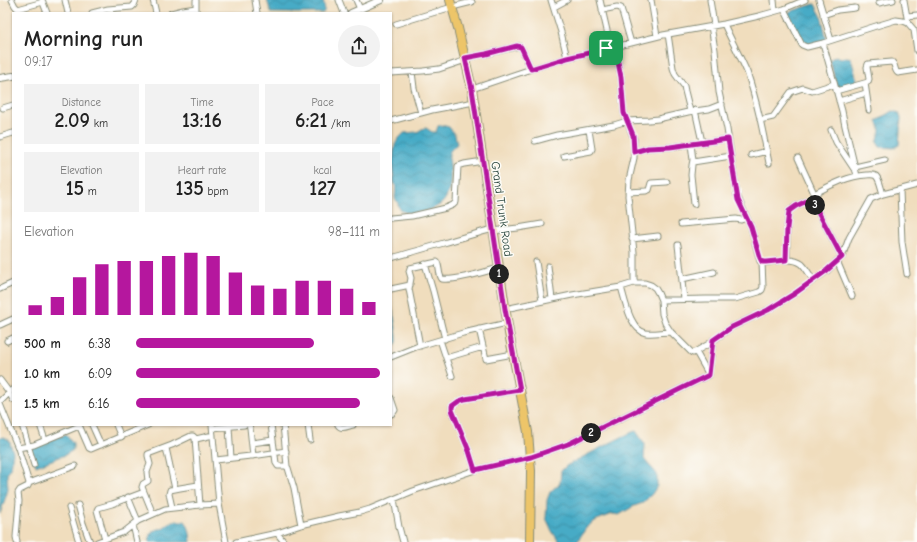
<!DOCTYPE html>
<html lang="en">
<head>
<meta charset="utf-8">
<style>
	body { margin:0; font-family:"Comic Neue",sans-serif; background:#f2f2f2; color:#222; height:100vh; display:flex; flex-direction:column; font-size:15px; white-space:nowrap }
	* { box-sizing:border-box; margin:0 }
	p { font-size:13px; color:#767676 }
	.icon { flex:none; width:22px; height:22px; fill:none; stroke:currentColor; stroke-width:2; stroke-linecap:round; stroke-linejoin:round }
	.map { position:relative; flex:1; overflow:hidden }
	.details { position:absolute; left:12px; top:12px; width:380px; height:414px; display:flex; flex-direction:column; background:#fff; border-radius:0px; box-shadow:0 1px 3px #0004 }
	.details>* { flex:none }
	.pin { position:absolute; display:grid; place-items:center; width:34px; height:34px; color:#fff; margin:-17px; border-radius:8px; box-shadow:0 2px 6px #0006 }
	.km { position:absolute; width:20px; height:20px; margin:-10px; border-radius:50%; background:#222; color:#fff; font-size:11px; line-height:20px; text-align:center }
	.round { display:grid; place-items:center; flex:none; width:42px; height:42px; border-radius:21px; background:#f2f2f2 }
	.overview { display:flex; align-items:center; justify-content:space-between; height:68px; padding:0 12px }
	h1 { font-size:22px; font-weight:700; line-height:30px }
	.metrics { display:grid; grid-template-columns:repeat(3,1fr); gap:6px; height:68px; padding:4px 12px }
	.metrics div { display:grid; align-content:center; border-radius:0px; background:#f2f2f2; text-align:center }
	.metrics b { font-size:20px; font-weight:700 }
	.metrics small { font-size:11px; font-weight:400 }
	.metrics p { font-size:11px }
	.chart { height:112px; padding:8px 12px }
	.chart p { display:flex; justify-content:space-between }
	.chart svg { width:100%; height:72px; margin-top:4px; stroke:#b5179e; stroke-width:6 }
	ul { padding:0 12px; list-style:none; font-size:13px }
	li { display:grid; grid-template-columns:64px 48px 1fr; align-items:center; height:30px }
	li i { height:10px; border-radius:5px; background:#b5179e }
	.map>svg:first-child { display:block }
	.water { fill:url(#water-waves); stroke:#33747d }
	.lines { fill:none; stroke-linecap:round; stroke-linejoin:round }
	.minor-casing { stroke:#888d78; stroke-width:7 }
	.tertiary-casing { stroke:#888d78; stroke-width:8 }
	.primary-casing { stroke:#888d78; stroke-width:10 }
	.minor { stroke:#fff; stroke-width:5 }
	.tertiary { stroke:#fff; stroke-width:6 }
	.primary { stroke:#edc569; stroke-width:8 }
	.route-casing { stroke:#fff; stroke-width:8 }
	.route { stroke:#b5179e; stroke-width:5 }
	.labels { text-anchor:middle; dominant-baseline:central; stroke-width:3; stroke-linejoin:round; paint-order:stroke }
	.street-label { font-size:12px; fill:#1f3d34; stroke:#fdfcf7 }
</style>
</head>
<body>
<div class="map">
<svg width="917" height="542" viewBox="0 0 917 542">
	<defs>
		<pattern id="water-waves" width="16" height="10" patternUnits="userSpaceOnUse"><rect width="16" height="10" fill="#47abc6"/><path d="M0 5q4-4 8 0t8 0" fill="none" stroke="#3b8ca2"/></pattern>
	</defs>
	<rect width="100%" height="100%" fill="#fdfcf7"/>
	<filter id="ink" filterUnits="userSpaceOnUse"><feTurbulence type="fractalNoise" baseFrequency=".025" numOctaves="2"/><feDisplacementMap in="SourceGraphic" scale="8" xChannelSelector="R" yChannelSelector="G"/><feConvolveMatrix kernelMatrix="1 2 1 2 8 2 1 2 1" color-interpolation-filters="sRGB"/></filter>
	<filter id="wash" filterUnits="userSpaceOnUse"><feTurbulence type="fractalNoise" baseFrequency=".012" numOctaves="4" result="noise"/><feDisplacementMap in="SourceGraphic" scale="16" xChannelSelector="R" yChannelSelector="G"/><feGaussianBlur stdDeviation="0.9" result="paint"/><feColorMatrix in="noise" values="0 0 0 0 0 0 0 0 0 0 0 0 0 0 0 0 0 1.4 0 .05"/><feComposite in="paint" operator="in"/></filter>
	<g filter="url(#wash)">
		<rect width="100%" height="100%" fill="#f0ddbd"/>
		<path class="water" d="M267,0H323C324,4 326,9 323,13H271Z
			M814,4H815L817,8L821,15L827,40L808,45H803L787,14L789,12Z
			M836,56L841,58L847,57L851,58L858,84L838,90L830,61L832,58Z
			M893,111L899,113L901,118L899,145L894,148L880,147L877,142C878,140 880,132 880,130C880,127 878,124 877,121Z
			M441,125L449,127L455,135L457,144C454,147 449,151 449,154C448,157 450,162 450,166C451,178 451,193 443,202C435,211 398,221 398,203L395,198L396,187L394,182L392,165L395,145L398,139L404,133L417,132L422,129L426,128L432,132H436L438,126Z
			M391,304C393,309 398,338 397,342C396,345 394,348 391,350Z
			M636,431L645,444L644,459L649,465L657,474V486L652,494L643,503L634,506L619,515L613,514L594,521L586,528L577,542H559L552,531L546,518L547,500L550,492L560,483L561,471L566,466C585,456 603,446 622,437C627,435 631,432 636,431Z
			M66,434L73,443V450L65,455L36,466L31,450L32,447Z
			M3,437L9,440L13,452L11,466L7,474L8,489L7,493L0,514V438Z
			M173,521H185C190,527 190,535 191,542H150C149,535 151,531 158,529C159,529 160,529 161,529C165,527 168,523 173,521Z"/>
	</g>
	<g filter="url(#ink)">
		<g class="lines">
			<defs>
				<path id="minor" d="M12,0L15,6L18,9L43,2
					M42,0L47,13
					M65,0L68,13
					M153,0L156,13
					M196,0V13
					M255,0L257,13
					M339,0L344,13
					M356,0L360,9
					M551,0L561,32L567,58
					M600,0L611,48
					M651,0L657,36
					M710,0L714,25
					M774,0L775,11
					M819,0L831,40
					M904,0L908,23
					M879,3L893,0
					M554,7L567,0
					M784,9L805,0
					M602,10L617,7L621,8L631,43
					M92,13L108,9L132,7L134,5L136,0
					M171,13L183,10L196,8
					M823,15L838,10L855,8
					M907,16L917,15
					M396,24L452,7L472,2
					M724,24C731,40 740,56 747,72C757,101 763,132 769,163
					M711,26L715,50L719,92L727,129L737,195L741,205L751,227L760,261L763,263C774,262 792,256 802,264C806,268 810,275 813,280
					M668,34L673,68L675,74L684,86L685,91L690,111
					M823,43L842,111L845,126L857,176
					M615,47L621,77L624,113L634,139V158L629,180L628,196L634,252V283
					M465,58L486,54L519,46L522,49L531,69
					M412,72L414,88L421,113
					M391,73L423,71L439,69L466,60
					M865,83L869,110
					M472,89L531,69L567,58L615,47L663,35L724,24L759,16L784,9L802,45L807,47L823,43L876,26L896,20L903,21L908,23L914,30L917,51
					M836,91L868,82L869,79L867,67L868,64L892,62C896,65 894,71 898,73L917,70
					M839,101L866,93
					M3,108L13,105
					M695,110L702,142
					M760,120L773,117L791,92L803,88L812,91L834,84
					M391,121L432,110L474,102
					M831,130L836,142L854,169
					M0,137L13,133
					M535,141L557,135L614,125L627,121L649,120L658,119L688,112L709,109L722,104
					M691,144L693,160L692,165L691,175L694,204
					M634,152L648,148L670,147L728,139
					M751,155L767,151
					M564,156L591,151L592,149L589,130
					M798,158L813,191L814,204L842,257
					M693,162L731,156
					M855,167L885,160
					M900,190L902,242L907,274
					M628,192L646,191L649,190L651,183L667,182
					M814,194C831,185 847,176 867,175C870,175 873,174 876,176C880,180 881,189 883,194
					M391,218L412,216L446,208L453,205L456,202L458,166L464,164L483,161
					M681,224L736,219L741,220L747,218
					M493,231L518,228L542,224
					M632,239L658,236
					M678,245L684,299
					M391,258C425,249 459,238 493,229
					M787,260V227L789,211L796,206L813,198
					M837,261L852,296
					M536,262L542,301
					M425,264L433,291L445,339
					M548,266L552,299
					M682,279L714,272
					M621,287C625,300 630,330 646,333C654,334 663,332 671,332
					M0,289L13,283
					M391,289L410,285
					M661,300L706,299H735L759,292L762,290L763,287L762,262
					M505,309L572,295L621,287L634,283H645L651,285L655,288L658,293L661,300L662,314L665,323L671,332L691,352L693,353L707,345L732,327L768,310L794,294L827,271L837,261L842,257L849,238L871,199L883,194L917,185
					M0,325L13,319
					M479,329L486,359L513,354
					M440,340L452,376
					M7,341L13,338
					M420,346L409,289L411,278L409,271L410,268L437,262C440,267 438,274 442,279C456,281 484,272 498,268
					M391,357L416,347L463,333L507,323
					M446,358L483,347
					M709,375L713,340
					M0,380L9,392L13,400
					M391,398L395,410L393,413L391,414
					M0,402L13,389
					M0,404L18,448L29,483L28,486L20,490L18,493L19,501L16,537L17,542
					M22,425L34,465
					M40,425L45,440
					M79,425L89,448L91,449L148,425
					M92,425L101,445
					M116,425L121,437
					M212,425L219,504L226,542
					M249,425L250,428L253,456
					M271,425L276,463L278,466H286L288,468L294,488L301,525
					M283,425L287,466
					M308,425L310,440
					M338,425C341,430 348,426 353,425
					M229,427L231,458
					M213,428L244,425
					M195,438L200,505
					M252,443L273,440
					M18,448L34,445L79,426
					M166,448L175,489
					M216,460L259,455L286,451
					M475,470L469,451L452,410V406L459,401L465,399L520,390
					M29,483L75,466
					M128,497L138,521
					M394,499L399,527L403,542
					M78,505L83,523L90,542
					M172,507L169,494L170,490L180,488L198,485
					M69,508L79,542
					M153,514L142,487L143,484L148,481L147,472L150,464L148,456V454L172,445L191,436H193L196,439L213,435
					M133,525L137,542
					M277,533L284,542
					M105,539L97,510L98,508L112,504L144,492
					M97,542L124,532L138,521L165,509L200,505L219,504
					M236,542L277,533L301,525L339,516L360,512L370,509L413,491L475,470L531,457L568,444L709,375L696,352"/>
				<path id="tertiary" d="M351,13L381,0
					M0,78L13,76"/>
				<path id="primary" d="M450,0L458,28L472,89L509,333L528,432L531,471L530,542"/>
			</defs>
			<use href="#minor" class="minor-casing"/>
			<use href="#tertiary" class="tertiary-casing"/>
			<use href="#primary" class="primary-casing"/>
			<use href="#minor" class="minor"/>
			<use href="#tertiary" class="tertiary"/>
			<use href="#primary" class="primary"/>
		</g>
	</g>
	<g class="lines" filter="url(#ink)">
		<defs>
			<path id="route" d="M517,46L521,47L522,49L531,69L567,58L615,47L621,77L624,113L633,135L634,152L648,148L670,147L728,139L738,200L751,227L760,258L762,262H766L786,260L787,228L789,211L796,206L813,198L814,204L842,257L826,271L794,294L768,310L732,327L713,340L709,375L568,444L531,457L475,470L469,451L452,410V406L459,401L465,399L520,390L505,309L472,89L465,58L486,54Z"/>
		</defs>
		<use href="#route" class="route-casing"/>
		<use href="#route" class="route"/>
	</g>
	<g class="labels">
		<g class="street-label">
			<text transform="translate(502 209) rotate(82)">Grand Trunk Road</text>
		</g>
	</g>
</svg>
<div class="pin" style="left:606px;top:48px;background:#1e9e55"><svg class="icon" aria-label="arrive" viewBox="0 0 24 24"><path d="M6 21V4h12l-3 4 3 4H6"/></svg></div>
<b class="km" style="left:499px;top:274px">1</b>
<b class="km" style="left:591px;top:433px">2</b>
<b class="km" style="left:815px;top:205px">3</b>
<section class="details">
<div class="overview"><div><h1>Morning run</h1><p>09:17</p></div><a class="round"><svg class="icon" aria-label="share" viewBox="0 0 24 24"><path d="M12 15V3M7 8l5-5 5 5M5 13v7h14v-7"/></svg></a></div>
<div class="metrics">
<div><p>Distance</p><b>2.09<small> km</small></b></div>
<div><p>Time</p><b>13:16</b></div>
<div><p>Pace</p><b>6:21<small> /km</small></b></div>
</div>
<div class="metrics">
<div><p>Elevation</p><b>15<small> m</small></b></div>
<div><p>Heart rate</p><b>135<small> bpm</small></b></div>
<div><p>kcal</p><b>127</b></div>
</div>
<div class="chart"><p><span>Elevation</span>98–111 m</p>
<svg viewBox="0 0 160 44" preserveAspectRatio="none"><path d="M5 44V38M15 44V33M25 44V21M35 44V13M45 44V11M55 44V11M65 44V8M75 44V6M85 44V8M95 44V18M105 44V26M115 44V28M125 44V23M135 44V23M145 44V28M155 44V36"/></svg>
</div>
<ul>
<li><b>500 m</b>6:38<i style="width:73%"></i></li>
<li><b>1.0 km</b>6:09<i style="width:100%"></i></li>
<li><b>1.5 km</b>6:16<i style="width:92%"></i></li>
</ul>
</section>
</div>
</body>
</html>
